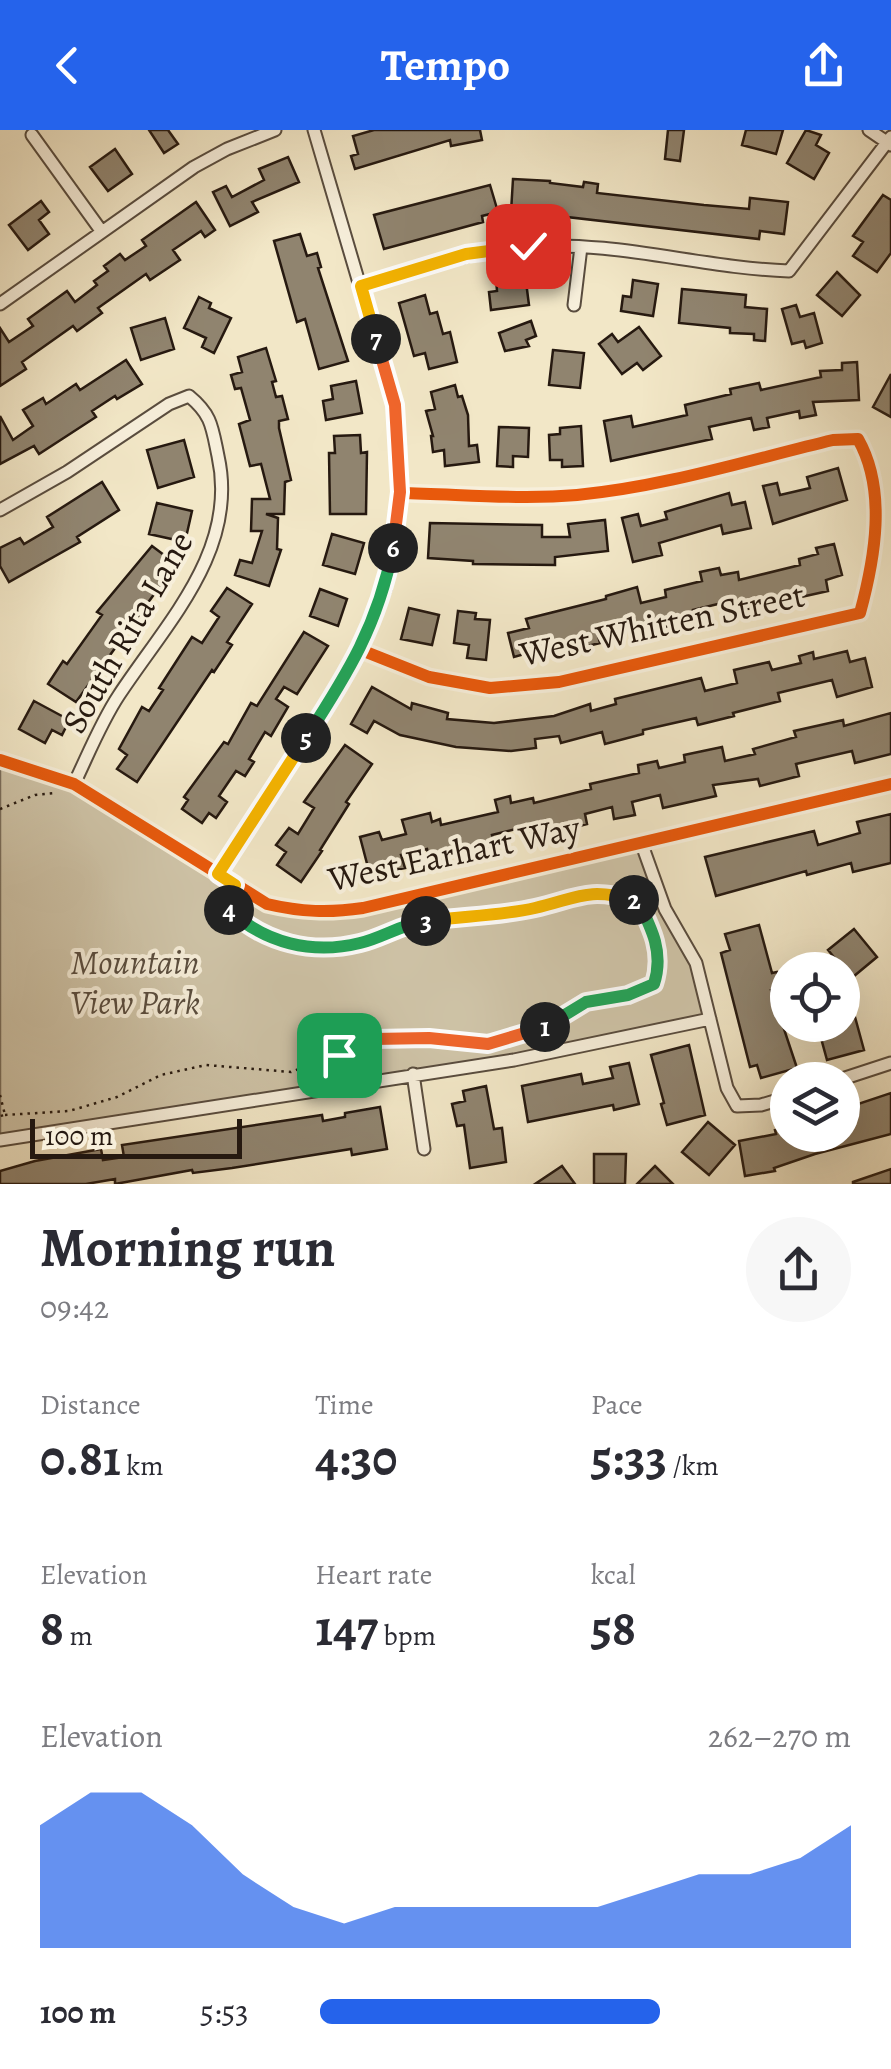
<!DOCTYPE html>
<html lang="en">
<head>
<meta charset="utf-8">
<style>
	body { margin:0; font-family:Alegreya,serif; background:#f7f7f7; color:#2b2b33; height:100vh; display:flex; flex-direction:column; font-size:38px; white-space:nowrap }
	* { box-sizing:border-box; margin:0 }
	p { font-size:32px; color:#7c7c81 }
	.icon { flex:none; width:55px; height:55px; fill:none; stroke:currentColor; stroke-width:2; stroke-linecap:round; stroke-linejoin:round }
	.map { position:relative; height:1054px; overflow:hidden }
	.sheet { display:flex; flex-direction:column; background:#fff; flex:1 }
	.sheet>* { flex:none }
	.fabs { position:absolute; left:770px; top:822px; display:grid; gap:20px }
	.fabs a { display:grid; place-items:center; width:90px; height:90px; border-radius:50%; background:#fff; box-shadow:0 10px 40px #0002; font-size:50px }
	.scale { position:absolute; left:30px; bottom:25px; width:212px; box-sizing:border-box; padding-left:10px; border:5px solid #261910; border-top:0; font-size:28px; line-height:35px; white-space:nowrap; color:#261910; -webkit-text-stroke:8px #f7efdb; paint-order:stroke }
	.pin { position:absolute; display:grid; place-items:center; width:85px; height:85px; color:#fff; margin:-42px; border-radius:20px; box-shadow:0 5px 15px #0006 }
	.km { position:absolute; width:50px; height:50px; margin:-25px; border-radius:50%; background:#222; color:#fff; font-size:28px; line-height:50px; text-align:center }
	.round { display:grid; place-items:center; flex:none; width:105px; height:105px; border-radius:52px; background:#f7f7f7 }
	.head { display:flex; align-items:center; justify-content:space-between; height:170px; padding:0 40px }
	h1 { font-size:55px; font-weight:600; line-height:75px }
	.stats { display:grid; grid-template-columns:repeat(3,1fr); gap:15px; height:170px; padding:10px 40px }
	.stats div { display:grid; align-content:center }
	.stats b { font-size:50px; font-weight:600 }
	.stats small { font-size:28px; font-weight:400 }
	.stats p { font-size:28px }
	.chart { height:280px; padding:20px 40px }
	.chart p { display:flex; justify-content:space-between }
	.chart svg { width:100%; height:180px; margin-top:10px; fill:#2563eb; opacity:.7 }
	ul { padding:0 40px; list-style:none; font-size:32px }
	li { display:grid; grid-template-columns:160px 120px 1fr; align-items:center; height:75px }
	li i { height:25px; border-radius:12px; background:#2563eb }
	header { display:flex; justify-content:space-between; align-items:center; height:130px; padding:0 40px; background:#2563eb; color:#fff; font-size:45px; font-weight:600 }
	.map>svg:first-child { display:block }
	.green { fill:#cfc4a8; stroke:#7a6e5c; stroke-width:2.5 }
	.building { fill:#90846f; stroke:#261910; stroke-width:2.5 }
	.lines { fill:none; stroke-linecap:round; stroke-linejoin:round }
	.minor-casing { stroke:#594c3e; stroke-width:15 }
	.path { stroke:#261910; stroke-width:2.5; stroke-dasharray:2.5 5; stroke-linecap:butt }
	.minor { stroke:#f7efdb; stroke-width:11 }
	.cycleway-casing { stroke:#f7efdb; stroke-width:19 }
	.cycleway { stroke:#e8590c; stroke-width:12 }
	.split-1-casing { stroke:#fff; stroke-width:20 }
	.split-2-casing { stroke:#fff; stroke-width:20 }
	.split-3-casing { stroke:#fff; stroke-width:20 }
	.split-4-casing { stroke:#fff; stroke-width:20 }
	.split-5-casing { stroke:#fff; stroke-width:20 }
	.split-6-casing { stroke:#fff; stroke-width:20 }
	.split-7-casing { stroke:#fff; stroke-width:20 }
	.split-8-casing { stroke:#fff; stroke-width:20 }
	.split-1 { stroke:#f0652b; stroke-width:12 }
	.split-2 { stroke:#22a559; stroke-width:12 }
	.split-3 { stroke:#f5b400; stroke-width:12 }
	.split-4 { stroke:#22a559; stroke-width:12 }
	.split-5 { stroke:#f5b400; stroke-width:12 }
	.split-6 { stroke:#22a559; stroke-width:12 }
	.split-7 { stroke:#f0652b; stroke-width:12 }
	.split-8 { stroke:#f5b400; stroke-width:12 }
	.labels { text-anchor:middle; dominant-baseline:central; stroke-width:8; stroke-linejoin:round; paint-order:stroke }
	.street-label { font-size:35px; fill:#261910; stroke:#f7efdb }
	.park-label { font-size:35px; font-style:italic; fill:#594c3e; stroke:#f7efdb }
</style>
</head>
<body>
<header><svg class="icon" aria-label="back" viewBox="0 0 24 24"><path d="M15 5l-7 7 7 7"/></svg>Tempo<svg class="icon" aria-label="share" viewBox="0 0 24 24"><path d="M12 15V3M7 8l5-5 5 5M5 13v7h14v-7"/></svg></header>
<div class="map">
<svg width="891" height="1054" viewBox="0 0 891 1054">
	<rect width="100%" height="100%" fill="#f2e7c7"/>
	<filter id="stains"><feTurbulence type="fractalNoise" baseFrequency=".002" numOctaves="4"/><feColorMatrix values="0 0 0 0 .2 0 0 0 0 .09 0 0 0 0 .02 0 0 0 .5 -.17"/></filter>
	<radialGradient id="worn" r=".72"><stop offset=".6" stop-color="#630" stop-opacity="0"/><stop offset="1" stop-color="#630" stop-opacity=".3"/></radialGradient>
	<path class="green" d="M0,630L74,654L267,774L329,783L641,712L650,740L696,833L710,889L580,917L0,1010Z"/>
	<path class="building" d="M149,0H168L178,14L164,23Z
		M374,0H480L482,10L451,16L450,10L355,39L351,26L358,24L353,6Z
		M668,0H684L680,31L665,29Z
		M746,0H783L776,24L742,15Z
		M806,0L821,5L816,15L829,23L814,49L787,33Z
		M115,19L132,44L108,61L90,37Z
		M288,27L299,52L252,72L258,82L230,96L213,62L226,56L232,67L264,50L259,39Z
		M513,49L550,51V53L583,57L584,52L598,54L597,63L704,75L749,79L750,68L788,72L784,104L760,101L759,109L549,85V90L528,89V82H511Z
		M490,55L498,82L482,86L483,92L384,119L374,85Z
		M883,65L891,70V123L877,142L853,126L863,112L853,106Z
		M41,71L49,82L39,90L49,104L28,120L9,95Z
		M196,72L215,100L205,107L201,101L173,120L180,130L150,150L146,144L98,178L102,183L77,201L73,196L22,232L26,239L0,256V198L9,212L33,196L28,189L67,161L75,172L97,155L94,151L108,141L104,136L120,124L125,130L146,116L142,110Z
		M300,104L307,126L317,123L321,137L318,138L348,231L319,239L305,189L297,192L274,111Z
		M837,142L860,165L842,186L817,165Z
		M525,144L529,175L491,180L489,162L497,161L496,148Z
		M633,150L658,154L653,186L621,181L623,166L631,167Z
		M682,159L746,165L745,177L767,179L765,211L754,210V204L730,203V198L679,193Z
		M425,165L430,184L437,182L443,204L450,202L457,232L429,239L425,223L414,226L399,173Z
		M199,167L211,173L209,178L231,188L214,223L202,217L206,208L184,198Z
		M796,175L800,187L814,183L822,213L806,218L804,211L792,214L782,179Z
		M165,188L174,219L141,230L131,198Z
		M531,191L536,206L526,210L529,216L505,221L499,203Z
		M639,197L661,226L643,240L637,233L622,244L599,214L612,204L618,212Z
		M266,218L276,251L272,252L276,267L282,266L288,289L279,291V298L291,350L285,352L284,384H266L278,388L277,419L281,420L269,456L235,445L240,430L252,433L262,401H251L252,369H270L261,334L250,336L239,294L250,290L241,258L235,259L231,245L242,242L238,227Z
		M553,220L584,223L580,258L549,255Z
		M126,230L142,254L117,269L115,266L92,281L96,287L39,324L34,316L0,334V286L13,310L33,296L23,280L43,268L46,274L76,254L80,260Z
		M857,232L859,270L813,272L816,285L800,288L799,281L767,288L769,297L754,300L751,288L709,297L712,309L611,331L604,291L631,286L633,297L687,285L685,275L731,264L730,259L759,253L761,260L821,247L820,241L842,240V233Z
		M891,244V287L873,277Z
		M356,251L362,283L326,290L323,271L333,269L331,256Z
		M455,255L458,267L462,266L468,285L469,316L477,315L479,332L445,336L444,320L433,322L431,306H433L426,281L435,279L431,262Z
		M581,296L583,336L562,337V330H550L549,305L560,304V298Z
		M499,297L529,298L528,327L513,326V337L497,336Z
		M360,305L361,323L367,322L366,384H330L329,323H335L334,306Z
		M184,310L194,347L158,358L147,320Z
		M838,338L847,370L773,394L763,356L777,353L780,365L810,358L807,347Z
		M102,352L119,380L77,407L80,412L9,452L0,436V418L20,408L24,414L53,397L47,387Z
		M729,363L732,375L745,372L751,398L723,404L721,395L659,413L662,425L633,432L622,388L638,384L641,396L667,389L665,382Z
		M157,373L192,381L185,412L149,404Z
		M605,390L608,421L555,427V435L473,434V431L428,428L430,393L542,395V407H570L568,394Z
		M332,404L364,413L355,444L323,435Z
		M834,414L842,445L826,450L828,461L725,484L722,473L693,480L695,489L636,505L633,493L597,502L600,513L537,528L535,521L514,527L508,503L529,498L526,489L606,469V466L637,457L641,473L666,467L665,460L702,451L700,442L719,438L721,445L738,442L739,450L800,435L799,429L818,424L816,418Z
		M152,416L176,434L76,572L48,554L63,531L67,534L102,485L97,482Z
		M227,458L252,474L227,512L232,515L214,542L212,540L137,652L117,639L127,625L119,619L142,577L149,581L163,560L159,558L192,507L202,513L219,487L211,481Z
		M320,459L347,469L338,496L310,486Z
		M409,478L439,485L432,515L401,509Z
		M458,481L476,483L475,489L490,490L486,530L467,528L469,515L454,513Z
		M304,502L328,516L297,564L284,557L276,569L288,577L271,606L265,602L249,629L254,632L245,646L236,641L219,666L227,672L216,688L209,683L202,693L182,679L188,670L184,667L224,612L228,614L251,573L257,576Z
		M847,521L850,532L865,528L872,557L837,567L832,550L778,563L780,571L733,583L734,586L698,595L696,588L643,600V604L605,614L602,602L561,613L559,606L535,609L536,618L511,621L456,617L400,605L374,591L367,603L351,594L372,557L411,579L412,573L448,583L447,589L494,593L554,586L590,574L591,581L616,574L615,569L701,548L705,561L737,553L734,540L769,532L772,540L801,533L799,526L813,522L814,529Z
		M34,571L60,585L79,595H67L62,605L52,600L45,613L19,599Z
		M891,583V624L855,633L852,621L796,634L799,646L760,656L758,649L713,655L716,666L663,678L660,665L632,672L635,685L614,689L612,677L585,684L587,694L527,709L524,697L492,705L495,716L430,732L427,719L401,725L405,738L370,745L360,707L379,702L382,710L406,704L402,690L430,683L432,692L440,689L441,695L498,682L495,670L510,666L511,673L533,668L534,673L591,659L590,654L639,643L638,635L657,631L659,638L685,632L684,625L722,617L725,631L755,624L753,619L796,607L794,601L843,590L844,596Z
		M345,615L372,634L346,672L349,674L320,720L322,721L301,752L277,735L286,722L276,715L289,698L298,704L314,678L304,672Z
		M891,684V733L853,742L851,733L807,745L806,741L716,766L705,727L814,701L818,715L860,703L857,692Z
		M759,795L772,843L777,842L782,857L771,860L797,938L761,948L757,935L750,937L721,823L730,820L725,804Z
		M854,799L877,827L842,856V837L828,820Z
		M855,887L864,920L827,930L818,897L842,895V890Z
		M689,915L705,985L667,995L661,974L664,973L651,925Z
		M629,933L639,974L614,980L613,975L528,992L522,956L581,944L583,954L613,948L610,937Z
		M486,956L494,999L502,998L506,1032L470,1038L464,995L457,996L452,974L465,971L463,961Z
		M891,963V1004L815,1024L774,1038L775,1041L745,1046L739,1011L776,1004L775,1000L788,996V1005H842V986L851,983L849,977Z
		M380,977L387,1019L352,1025L351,1019L232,1038L193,1043L192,1040L115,1054V1049L86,1054H0V1041L35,1031L101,1019L103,1030L124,1027L122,1015L322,985L323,991L345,987V983Z
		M708,992L735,1015L709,1045L682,1022Z
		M594,1024H626L625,1054H594Z
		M562,1036L575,1054H535Z
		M655,1036L673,1054H637Z
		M891,1039V1054H853V1052Z"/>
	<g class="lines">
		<defs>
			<path id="minor" d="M869,0L891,15
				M32,5L102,102
				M361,156C416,140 469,121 527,117C614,110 702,138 789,141L891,7
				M0,174L194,37L227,19L275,0
				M574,175L581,117
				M0,380L67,342L169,274L189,266C212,285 212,297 218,326C239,420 167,492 119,565C101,592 88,625 74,654
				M361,520L429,547L490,558L559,552L860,483C875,428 887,360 858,309L833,310C749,330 663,357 577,365C519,370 459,364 400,363
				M0,630L74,654L267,774C301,782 329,783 363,778L891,654
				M641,712L665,779L696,833L727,958L737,976L761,975L788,967
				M218,745L361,520L385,459L395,410L400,363L395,275L314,0
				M413,944L424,1019
				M839,950L891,933
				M0,1010L514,930L710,889"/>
		</defs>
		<use href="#minor" class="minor-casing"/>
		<path class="path" d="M0,679L35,665L56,663
			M0,965L5,985L0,986
			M5,985L69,981L117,967L161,945L206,935L291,942L374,909H429L488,913L545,897L587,872L628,865L654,854C664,823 652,800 639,771L615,764H580L534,779L415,792L361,813L322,818L282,813L244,794L224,775L228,767"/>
		<use href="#minor" class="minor"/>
		<defs>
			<path id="cycleway" d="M361,520L429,547L490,558L559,552L860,483C875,428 887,360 858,309L833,310C749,330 663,357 577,365C519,370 459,364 400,363
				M0,630L74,654L267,774C301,782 329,783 363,778L891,654"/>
		</defs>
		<use href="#cycleway" class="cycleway-casing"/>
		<use href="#cycleway" class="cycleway"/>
	</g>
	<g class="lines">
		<defs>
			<path id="split-1" d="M339,925L374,909L429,908L488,914L545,897"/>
			<path id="split-2" d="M545,897L586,872L628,865L654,854C664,823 652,799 638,771L634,770"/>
			<path id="split-3" d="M426,791C462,786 500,786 535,778C578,768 587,757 634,770"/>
			<path id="split-4" d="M229,780C265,813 312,825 360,813C382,808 402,794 426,791"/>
			<path id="split-5" d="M229,780L224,775L235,755L218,744L306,608"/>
			<path id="split-6" d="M306,608C348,543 378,495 393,418"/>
			<path id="split-7" d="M376,209L395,275L400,362L393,418"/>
			<path id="split-8" d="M376,209L361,156L466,124L528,116"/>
		</defs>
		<use href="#split-1" class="split-1-casing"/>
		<use href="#split-2" class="split-2-casing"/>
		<use href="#split-3" class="split-3-casing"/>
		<use href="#split-4" class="split-4-casing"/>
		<use href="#split-5" class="split-5-casing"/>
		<use href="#split-6" class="split-6-casing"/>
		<use href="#split-7" class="split-7-casing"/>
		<use href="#split-8" class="split-8-casing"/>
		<use href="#split-1" class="split-1"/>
		<use href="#split-2" class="split-2"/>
		<use href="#split-3" class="split-3"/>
		<use href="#split-4" class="split-4"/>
		<use href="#split-5" class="split-5"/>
		<use href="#split-6" class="split-6"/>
		<use href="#split-7" class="split-7"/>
		<use href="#split-8" class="split-8"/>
	</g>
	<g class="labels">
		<g class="street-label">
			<text transform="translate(662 494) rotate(-12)">West Whitten Street</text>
			<text transform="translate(127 502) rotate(-60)">South Rita Lane</text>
			<text transform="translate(454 723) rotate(-12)">West Earhart Way</text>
		</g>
		<g class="park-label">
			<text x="135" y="832">Mountain<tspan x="135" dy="40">View Park</tspan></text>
		</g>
	</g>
	<rect width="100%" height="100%" filter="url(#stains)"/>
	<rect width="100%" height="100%" fill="url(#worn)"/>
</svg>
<div class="fabs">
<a><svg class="icon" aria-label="locate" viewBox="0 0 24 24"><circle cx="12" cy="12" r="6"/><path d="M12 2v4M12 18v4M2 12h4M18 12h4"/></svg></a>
<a><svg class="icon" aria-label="layers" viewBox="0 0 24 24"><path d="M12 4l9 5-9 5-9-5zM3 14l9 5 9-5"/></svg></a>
</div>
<div class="scale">100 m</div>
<div class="pin" style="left:339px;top:925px;background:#1e9e55"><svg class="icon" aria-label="arrive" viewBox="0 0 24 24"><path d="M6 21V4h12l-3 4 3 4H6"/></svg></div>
<div class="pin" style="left:528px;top:116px;background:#d93025"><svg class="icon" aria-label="check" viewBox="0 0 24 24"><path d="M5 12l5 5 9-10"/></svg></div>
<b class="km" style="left:545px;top:897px">1</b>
<b class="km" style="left:634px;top:770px">2</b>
<b class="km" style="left:426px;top:791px">3</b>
<b class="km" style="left:229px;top:780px">4</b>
<b class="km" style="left:306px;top:608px">5</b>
<b class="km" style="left:393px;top:418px">6</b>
<b class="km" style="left:376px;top:209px">7</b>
</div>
<section class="sheet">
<div class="head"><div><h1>Morning run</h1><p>09:42</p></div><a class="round"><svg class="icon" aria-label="share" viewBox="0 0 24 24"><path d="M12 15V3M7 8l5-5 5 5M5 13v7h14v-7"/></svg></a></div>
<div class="stats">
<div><p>Distance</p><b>0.81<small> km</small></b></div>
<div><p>Time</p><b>4:30</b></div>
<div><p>Pace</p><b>5:33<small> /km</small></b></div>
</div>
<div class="stats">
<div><p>Elevation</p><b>8<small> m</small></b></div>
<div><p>Heart rate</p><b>147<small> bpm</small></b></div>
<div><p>kcal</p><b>58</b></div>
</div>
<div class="chart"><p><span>Elevation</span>262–270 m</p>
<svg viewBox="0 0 160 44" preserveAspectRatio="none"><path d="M0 44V14L10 6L20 6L30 14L40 26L50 34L60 38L70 34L80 34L90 34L100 34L110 34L120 30L130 26L140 26L150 22L160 14V44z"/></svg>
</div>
<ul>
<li><b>100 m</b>5:53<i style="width:64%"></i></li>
</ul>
</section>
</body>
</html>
